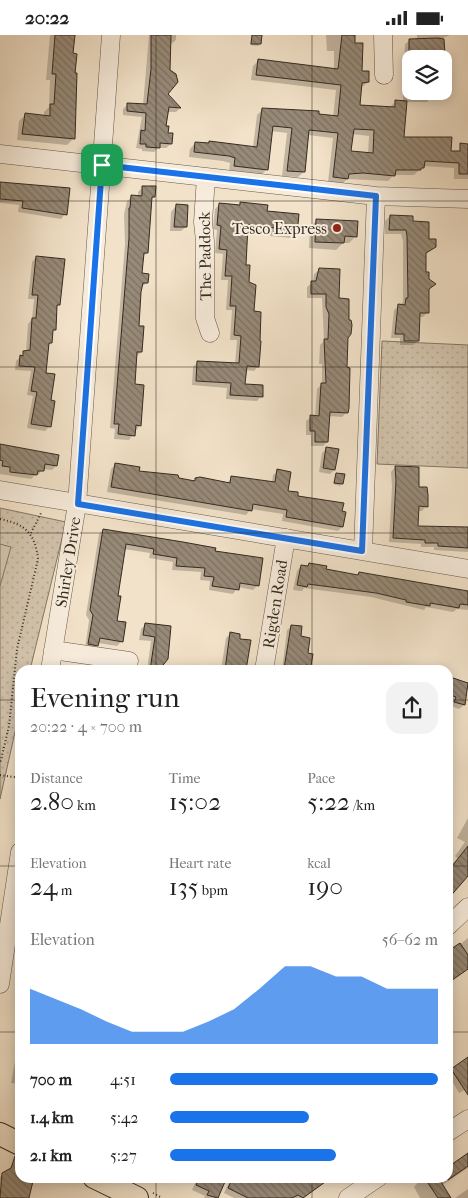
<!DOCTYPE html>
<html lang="en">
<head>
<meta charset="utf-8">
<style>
	body { margin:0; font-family:"IM FELL French Canon",serif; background:#f2f2f2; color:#222; height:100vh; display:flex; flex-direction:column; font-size:19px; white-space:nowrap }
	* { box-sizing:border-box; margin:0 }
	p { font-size:16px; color:#767676 }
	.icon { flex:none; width:28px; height:28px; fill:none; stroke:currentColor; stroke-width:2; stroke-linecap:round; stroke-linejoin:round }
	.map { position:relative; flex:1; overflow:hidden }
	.panel { position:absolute; left:15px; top:630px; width:438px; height:518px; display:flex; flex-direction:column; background:#fff; border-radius:15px; box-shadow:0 2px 12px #0003 }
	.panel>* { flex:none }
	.fabs { position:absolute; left:402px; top:15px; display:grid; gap:10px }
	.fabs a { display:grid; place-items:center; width:50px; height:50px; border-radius:10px; background:#fff; box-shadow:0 2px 12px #0003; font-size:25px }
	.pin { position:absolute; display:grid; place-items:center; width:42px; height:42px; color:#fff; margin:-21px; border-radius:10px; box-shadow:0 2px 8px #0006 }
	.round { display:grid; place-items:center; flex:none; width:52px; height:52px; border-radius:15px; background:#f2f2f2 }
	.summary { display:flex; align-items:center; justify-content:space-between; height:85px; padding:0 15px }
	h1 { font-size:28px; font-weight:600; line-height:38px }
	.metrics { display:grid; grid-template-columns:repeat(3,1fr); gap:8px; height:85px; padding:5px 15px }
	.metrics div { display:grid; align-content:center }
	.metrics b { font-size:25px; font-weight:600 }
	.metrics small { font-size:14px; font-weight:400 }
	.metrics p { font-size:14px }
	.chart { height:140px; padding:10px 15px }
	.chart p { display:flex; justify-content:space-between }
	.chart svg { width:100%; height:90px; margin-top:5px; fill:#1a73e8; opacity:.7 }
	ul { padding:0 15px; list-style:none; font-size:16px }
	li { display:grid; grid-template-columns:80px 60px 1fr; align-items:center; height:38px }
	li i { height:12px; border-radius:6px; background:#1a73e8 }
	.status { display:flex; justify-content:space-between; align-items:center; height:35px; padding:0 25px; background:#fff; direction:ltr }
	.status svg { height:14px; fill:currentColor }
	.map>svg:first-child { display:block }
	.park { fill:url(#park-dots); stroke:#837766 }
	.garden { fill:#d2c3ac; stroke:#837766 }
	.shadow { fill:#0003; fill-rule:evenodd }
	.building { fill:url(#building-back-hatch); stroke:#342b21; fill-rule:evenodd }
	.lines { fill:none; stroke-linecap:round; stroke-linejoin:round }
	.minor-casing { stroke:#64594b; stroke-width:19 }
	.major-casing { stroke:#342b21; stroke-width:24 }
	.path { stroke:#342b21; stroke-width:2; stroke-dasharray:1 2.5; stroke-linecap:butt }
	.minor { stroke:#f7ecdc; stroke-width:18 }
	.major { stroke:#f2e2c9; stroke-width:22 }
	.route-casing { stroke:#fff; stroke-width:10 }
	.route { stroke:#1a73e8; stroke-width:6 }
	.grid { fill:none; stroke:#342b21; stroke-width:1; stroke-opacity:0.55 }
	.poi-dot { fill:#8f2418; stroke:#f7ecdc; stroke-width:2 }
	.labels { text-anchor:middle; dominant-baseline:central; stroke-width:4; stroke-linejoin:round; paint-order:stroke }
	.poi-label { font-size:16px; fill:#342b21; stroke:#f7ecdc; text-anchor:end }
	.street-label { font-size:16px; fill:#342b21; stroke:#f7ecdc }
</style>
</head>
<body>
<div class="status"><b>20:22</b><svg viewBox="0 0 49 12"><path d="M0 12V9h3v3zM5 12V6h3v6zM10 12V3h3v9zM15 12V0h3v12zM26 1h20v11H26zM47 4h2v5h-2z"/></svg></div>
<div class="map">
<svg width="468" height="1163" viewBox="0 0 468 1163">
	<defs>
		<pattern id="park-dots" width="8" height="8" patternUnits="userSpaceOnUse" patternTransform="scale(1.25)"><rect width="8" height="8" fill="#d2c3ac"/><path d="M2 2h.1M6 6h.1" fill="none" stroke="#b5a894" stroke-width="1.8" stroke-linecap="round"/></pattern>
		<pattern id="building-back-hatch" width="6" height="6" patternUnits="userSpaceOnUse" patternTransform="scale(1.25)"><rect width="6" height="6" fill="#978a78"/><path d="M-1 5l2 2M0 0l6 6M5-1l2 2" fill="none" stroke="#7c7162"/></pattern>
	</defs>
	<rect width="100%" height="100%" fill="#f2e2c9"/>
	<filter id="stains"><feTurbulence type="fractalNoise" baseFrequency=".004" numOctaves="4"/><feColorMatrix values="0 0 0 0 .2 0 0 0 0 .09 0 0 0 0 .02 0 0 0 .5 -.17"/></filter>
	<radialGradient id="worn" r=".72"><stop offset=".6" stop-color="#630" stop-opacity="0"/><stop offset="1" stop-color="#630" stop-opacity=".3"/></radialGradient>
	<path class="park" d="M382,306L468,310V433L377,429Z
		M0,473L66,487L30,635H20V675L0,764Z"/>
	<path class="garden" d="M0,509L11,512L0,551Z"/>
	<path class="shadow" d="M50,0H74L72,20H76L73,104L67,110L17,105L19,86L25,80L44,82V77L49,72L50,45H46Z
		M149,0H176V5L170,10L166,59L180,73L176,77H167L165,92L171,109L166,113H158L154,117L142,116V114L136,113L142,82L123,80V74L128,69L143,70Z
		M252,0L260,9L258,11L250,10Z
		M326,0H354L361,37L368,47L361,53L358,71L390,72L396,66L403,67L405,9L410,5H417V0H450L443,3V19L439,24H411V56H431V62L427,67H406L403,103L450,117L468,118V144H454V133L423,131L414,140H394L388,146L347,144L342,149L328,147L333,103L308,100L304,137L298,142L282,141L287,98L271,96L267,134L261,140L229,136L230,128L223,126L189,122L190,114L195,108L207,109L209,107L253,112L257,80L263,74L333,82L336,55L251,45L253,31L258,26L334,34V16H327ZM352,99L369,101L368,119L350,117Z
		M0,147L65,179L61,184L18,177L19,170L0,168Z
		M143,152L154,162L150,165L147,218L142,222L141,240L147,248L141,252L137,292L141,317L136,322L134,350L140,390L129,405L114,404L115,394L110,393L125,209L124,179L127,166L132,162H138V157Z
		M241,169L266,177L296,198L292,203L270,201L271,197L246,194L245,231L258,331L254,336L245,335L244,350L261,361L257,366L226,364L227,353L192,350L193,332L198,327L235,329L237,305H230L232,275H226L228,245H221L223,219L215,218L217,195L213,194L215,174L219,170L238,171Z
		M187,171L186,192L181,196H170L171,177L175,172Z
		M390,181L412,188L434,212L425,219L427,278L423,282H419L418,306L413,310H400V303H391L394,275L403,267V206L401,199H385V186Z
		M317,185L356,201L349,208H343L336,215L309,213L310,192Z
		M36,222L58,270L55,273L54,294L51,298V308L47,311L45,339L50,366V391L45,396L27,393L33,361L27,360L31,336L15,335L16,326L26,317L28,289L32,284L34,264H28L32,227Z
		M319,235L338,264L347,303V377L342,382L328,381L327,407L323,411H311V400H306V386L311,382H315L317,354L322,349V329H319L320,310L324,306L322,263H307V252L313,247L314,239Z
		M0,410L56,431L52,435L43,434L38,440H35L31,444L0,439Z
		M327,413L334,435L330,439L319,437L322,418Z
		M115,430L138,438L193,447L196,444L227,448L232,442L272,448L273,440L278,436L287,457L341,478L342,492L338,496L282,486L283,479L251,474L246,480L107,457L111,434Z
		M395,432L418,453L426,471L422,476H417V492L468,497V517L434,515V512H421V509L389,507L392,452L391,437Z
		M337,439L342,449L340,451L333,449Z
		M103,495L214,517L258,550L253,555L238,552L233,559L209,555L210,546L200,545L201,537L172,535L173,527L149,523L150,518L124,514L116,562L115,587L122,606L117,611L98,608L93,615L85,614L89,585L86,580L99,499Z
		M309,529L325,536L357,541L359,538L468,557V575L457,574L453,577L426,572L424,575L371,562L304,553L302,556L293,555L297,536L301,531L306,532Z
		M145,590L170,593L158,635H147L151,606L139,605L141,594Z
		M292,591L307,619L311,620L309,635H282L287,595Z
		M230,599L245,635H221L226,603Z
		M81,631L102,634V635H77Z
		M448,643L468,649L464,670L459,674L451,671L452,667L448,666Z
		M468,783V839L448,862V837L458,824L455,821L465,807L457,803Z
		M468,903V934L452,945L453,947L448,953V922L454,914Z
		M20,999V1049L11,1048Z
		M468,1024V1053L459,1058L448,1039Z
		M468,1119V1133L442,1150L450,1163H420L414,1152L423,1142H448V1131L449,1133Z
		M13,1130L20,1132V1142L28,1163H0V1142Z
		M193,1142H220L225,1145L217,1163H204L205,1161L192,1155L197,1144Z
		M232,1142H253L266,1149L276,1142H331L303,1163H292L290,1160L289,1163H234L224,1158Z
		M468,1154V1163H455Z"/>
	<path class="building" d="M55,0H75L73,18L77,19L75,38H77L75,104L22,99L25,78L50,81V69H54L56,39H52Z
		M151,0H171L170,35L176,39L178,47L168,59L181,73L169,72L166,91H169L168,98H173L172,109L160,108V113L146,112V109H140L141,95L145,96L146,78L127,76V68L147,69L151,34Z
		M252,0H262L261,9H251Z
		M342,0H355V8H363L362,36H369V47L362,48L360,70L395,72V65L407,66L404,102H452L451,116H460V108L468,109V139H459V128L425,126L424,133H421V135H396L395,141L363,138L349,139L348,144L333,142L338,98L309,95L305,137L287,136L292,93L273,91L268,135L234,131L235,123L229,121L194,117L195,107L209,108V106L257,112L262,73L319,76V79L338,81L341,50L256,40L258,24L338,34ZM354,94L374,95L373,118L351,116Z
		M438,3L444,4L445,19L430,20V24H409V4Z
		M0,147L70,153L67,180L22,173L23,166L0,164Z
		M142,151H156L155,162H152L148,218H144L142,238L149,239L148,248H143L141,257L139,291H144L142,317H137L135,349L144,350L141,391L136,390L135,401L118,399L119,389H114L129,203V173H130L131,160L142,161Z
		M240,167L268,170L267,176L299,179L297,199L274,197L275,193L248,190L246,230H250L249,247L256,250L254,276L261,277L260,306H261L259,332L247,331L245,349L263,350V362L230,360L231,348L196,346L197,326L239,328L241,301L234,300L236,271H230L232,241H225L227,215L219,214L221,191L217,190L219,168L240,170Z
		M176,169L188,170L187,192H174Z
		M390,180L413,181V186L429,187V204H436V212L426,218V237H429V244L436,249L429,254V278H420L419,306H404V299H395L398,269L405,270L406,263H408L407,201L406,195H389Z
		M316,184L358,186L357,202L345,201L344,208L315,207Z
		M36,221L65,224L60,270H57L56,295H53L52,308H49L46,338L55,339L51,365L55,366L51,392L31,389L37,357L31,356L35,332L19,331L20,320L23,321V316L30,315L32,283H36L38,260H32Z
		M319,233L340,234L339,263L349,264V285H351L352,290L351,299L348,303L347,332L350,333L349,373L348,378L330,377L328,407H315V396H310V380L319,381L321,348H326L324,304H328L329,279L326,272V259H311V246H316Z
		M0,409L59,420L57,431L45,429L44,436H38L37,440L10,437V432L2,431L3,426L0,425Z
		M326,412L339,414L335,435L323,433Z
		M115,428L140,432L139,436L178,440L179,443L195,446V443L200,442L230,448L231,441L275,447L277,434L291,437L288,456L298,457V461L344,468L342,476L346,477L343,492L286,482L287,475L253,469L252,476L111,452Z
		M395,431L419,432V452H427L428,460V472L419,471L418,491L468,492V513L438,511V508H425V505L393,503L396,446Z
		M336,438L345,439L343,449L334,448Z
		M103,494L183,507L216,513L215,516L263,523L259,551L240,548L239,555L212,551L214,542L204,541L205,533L176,531L177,523L153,519L154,514L126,509L118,561H121L117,586L126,587L123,607L100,603L98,611L88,609L93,580L90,575Z
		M309,528L327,531L326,534L358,540L359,537L468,556V570L460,569L459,573L430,568V571L406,567V565L376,558L308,549L307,552L297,550L301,530L308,531Z
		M145,588L171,591L168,624L159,635H150L155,602L143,600Z
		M291,590L302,591L301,601L310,603L308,618L313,619L311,631L306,630L305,635L284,634Z
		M230,597L240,599V604L251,605L246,635H225Z
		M450,642L468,648L465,670L454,667L456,662L448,659Z
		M468,811V841L448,864V836Z
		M460,908L468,920V934L448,948V916Z
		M468,1022V1060L451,1034Z
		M468,1118V1131L448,1145V1132Z
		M15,1121L20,1122V1142H34L29,1163H0L2,1138L11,1133Z
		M200,1142H227L218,1163L207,1160L209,1156L196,1150Z
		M233,1142H256L266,1147L274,1142H332L303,1163L298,1160L292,1163H248L228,1153Z
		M424,1142H438L451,1163H438Z"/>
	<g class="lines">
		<defs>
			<path id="minor" d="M383,0L384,40
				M0,119L376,161L468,164
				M206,142L203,187L205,206V283L210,298
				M0,455L468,534
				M363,516L376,161
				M53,615L129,626
				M50,635L77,469L111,0
				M264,635L286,503
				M448,891L468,872
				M0,949L20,817
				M448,1097L468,1084
				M348,1163L379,1142"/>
			<path id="major" d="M0,1099L20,1109
				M94,1142L137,1163"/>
		</defs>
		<use href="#minor" class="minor-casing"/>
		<use href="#major" class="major-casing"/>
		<path class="path" d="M0,484C25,489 35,498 38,524L17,614L9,691L0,729
			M31,498L41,478
			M0,740L20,743
			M153,1158L162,1163"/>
		<use href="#minor" class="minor"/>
		<use href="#major" class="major"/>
	</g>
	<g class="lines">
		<defs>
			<path id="route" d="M102,130L376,161L362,516L78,469Z"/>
		</defs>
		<use href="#route" class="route-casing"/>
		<use href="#route" class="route"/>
	</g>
	<path class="grid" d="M156,0V635M312,0V635M0,166H468M0,332H468M0,498H468M0,665H20M448,665H468M0,831H20M448,831H468M0,997H20M448,997H468M156,1142V1163M312,1142V1163"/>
	<circle class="poi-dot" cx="337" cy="193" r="5"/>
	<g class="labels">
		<g class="poi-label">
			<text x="327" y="193">Tesco Express</text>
		</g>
		<g class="street-label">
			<text transform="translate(205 221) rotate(-91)">The Paddock</text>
			<text transform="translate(68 527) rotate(-81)">Shirley Drive</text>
			<text transform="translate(275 569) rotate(-81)">Rigden Road</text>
		</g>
	</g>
	<rect width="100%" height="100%" filter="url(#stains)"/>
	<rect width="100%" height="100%" fill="url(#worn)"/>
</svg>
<div class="fabs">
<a><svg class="icon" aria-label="layers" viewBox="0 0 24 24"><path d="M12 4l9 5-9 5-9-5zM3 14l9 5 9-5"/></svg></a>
</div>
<div class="pin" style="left:102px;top:130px;background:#1e9e55"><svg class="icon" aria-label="arrive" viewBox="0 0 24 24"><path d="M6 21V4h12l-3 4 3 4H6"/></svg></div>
<section class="panel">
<div class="summary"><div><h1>Evening run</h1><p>20:22 · 4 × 700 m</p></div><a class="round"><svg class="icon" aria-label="share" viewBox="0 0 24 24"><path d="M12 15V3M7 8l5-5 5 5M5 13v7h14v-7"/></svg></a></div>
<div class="metrics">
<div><p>Distance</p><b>2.80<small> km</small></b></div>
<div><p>Time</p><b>15:02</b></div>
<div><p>Pace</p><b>5:22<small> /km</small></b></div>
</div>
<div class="metrics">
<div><p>Elevation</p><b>24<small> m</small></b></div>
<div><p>Heart rate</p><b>135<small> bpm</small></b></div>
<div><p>kcal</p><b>190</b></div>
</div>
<div class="chart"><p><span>Elevation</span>56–62 m</p>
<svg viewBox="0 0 160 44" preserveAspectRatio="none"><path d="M0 44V17L10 22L20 27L30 33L40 38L50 38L60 38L70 33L80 27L90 17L100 6L110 6L120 11L130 11L140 17L150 17L160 17V44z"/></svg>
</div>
<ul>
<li><b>700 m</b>4:51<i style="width:100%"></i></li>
<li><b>1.4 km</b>5:42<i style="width:52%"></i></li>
<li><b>2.1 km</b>5:27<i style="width:62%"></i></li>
</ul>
</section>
</div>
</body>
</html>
